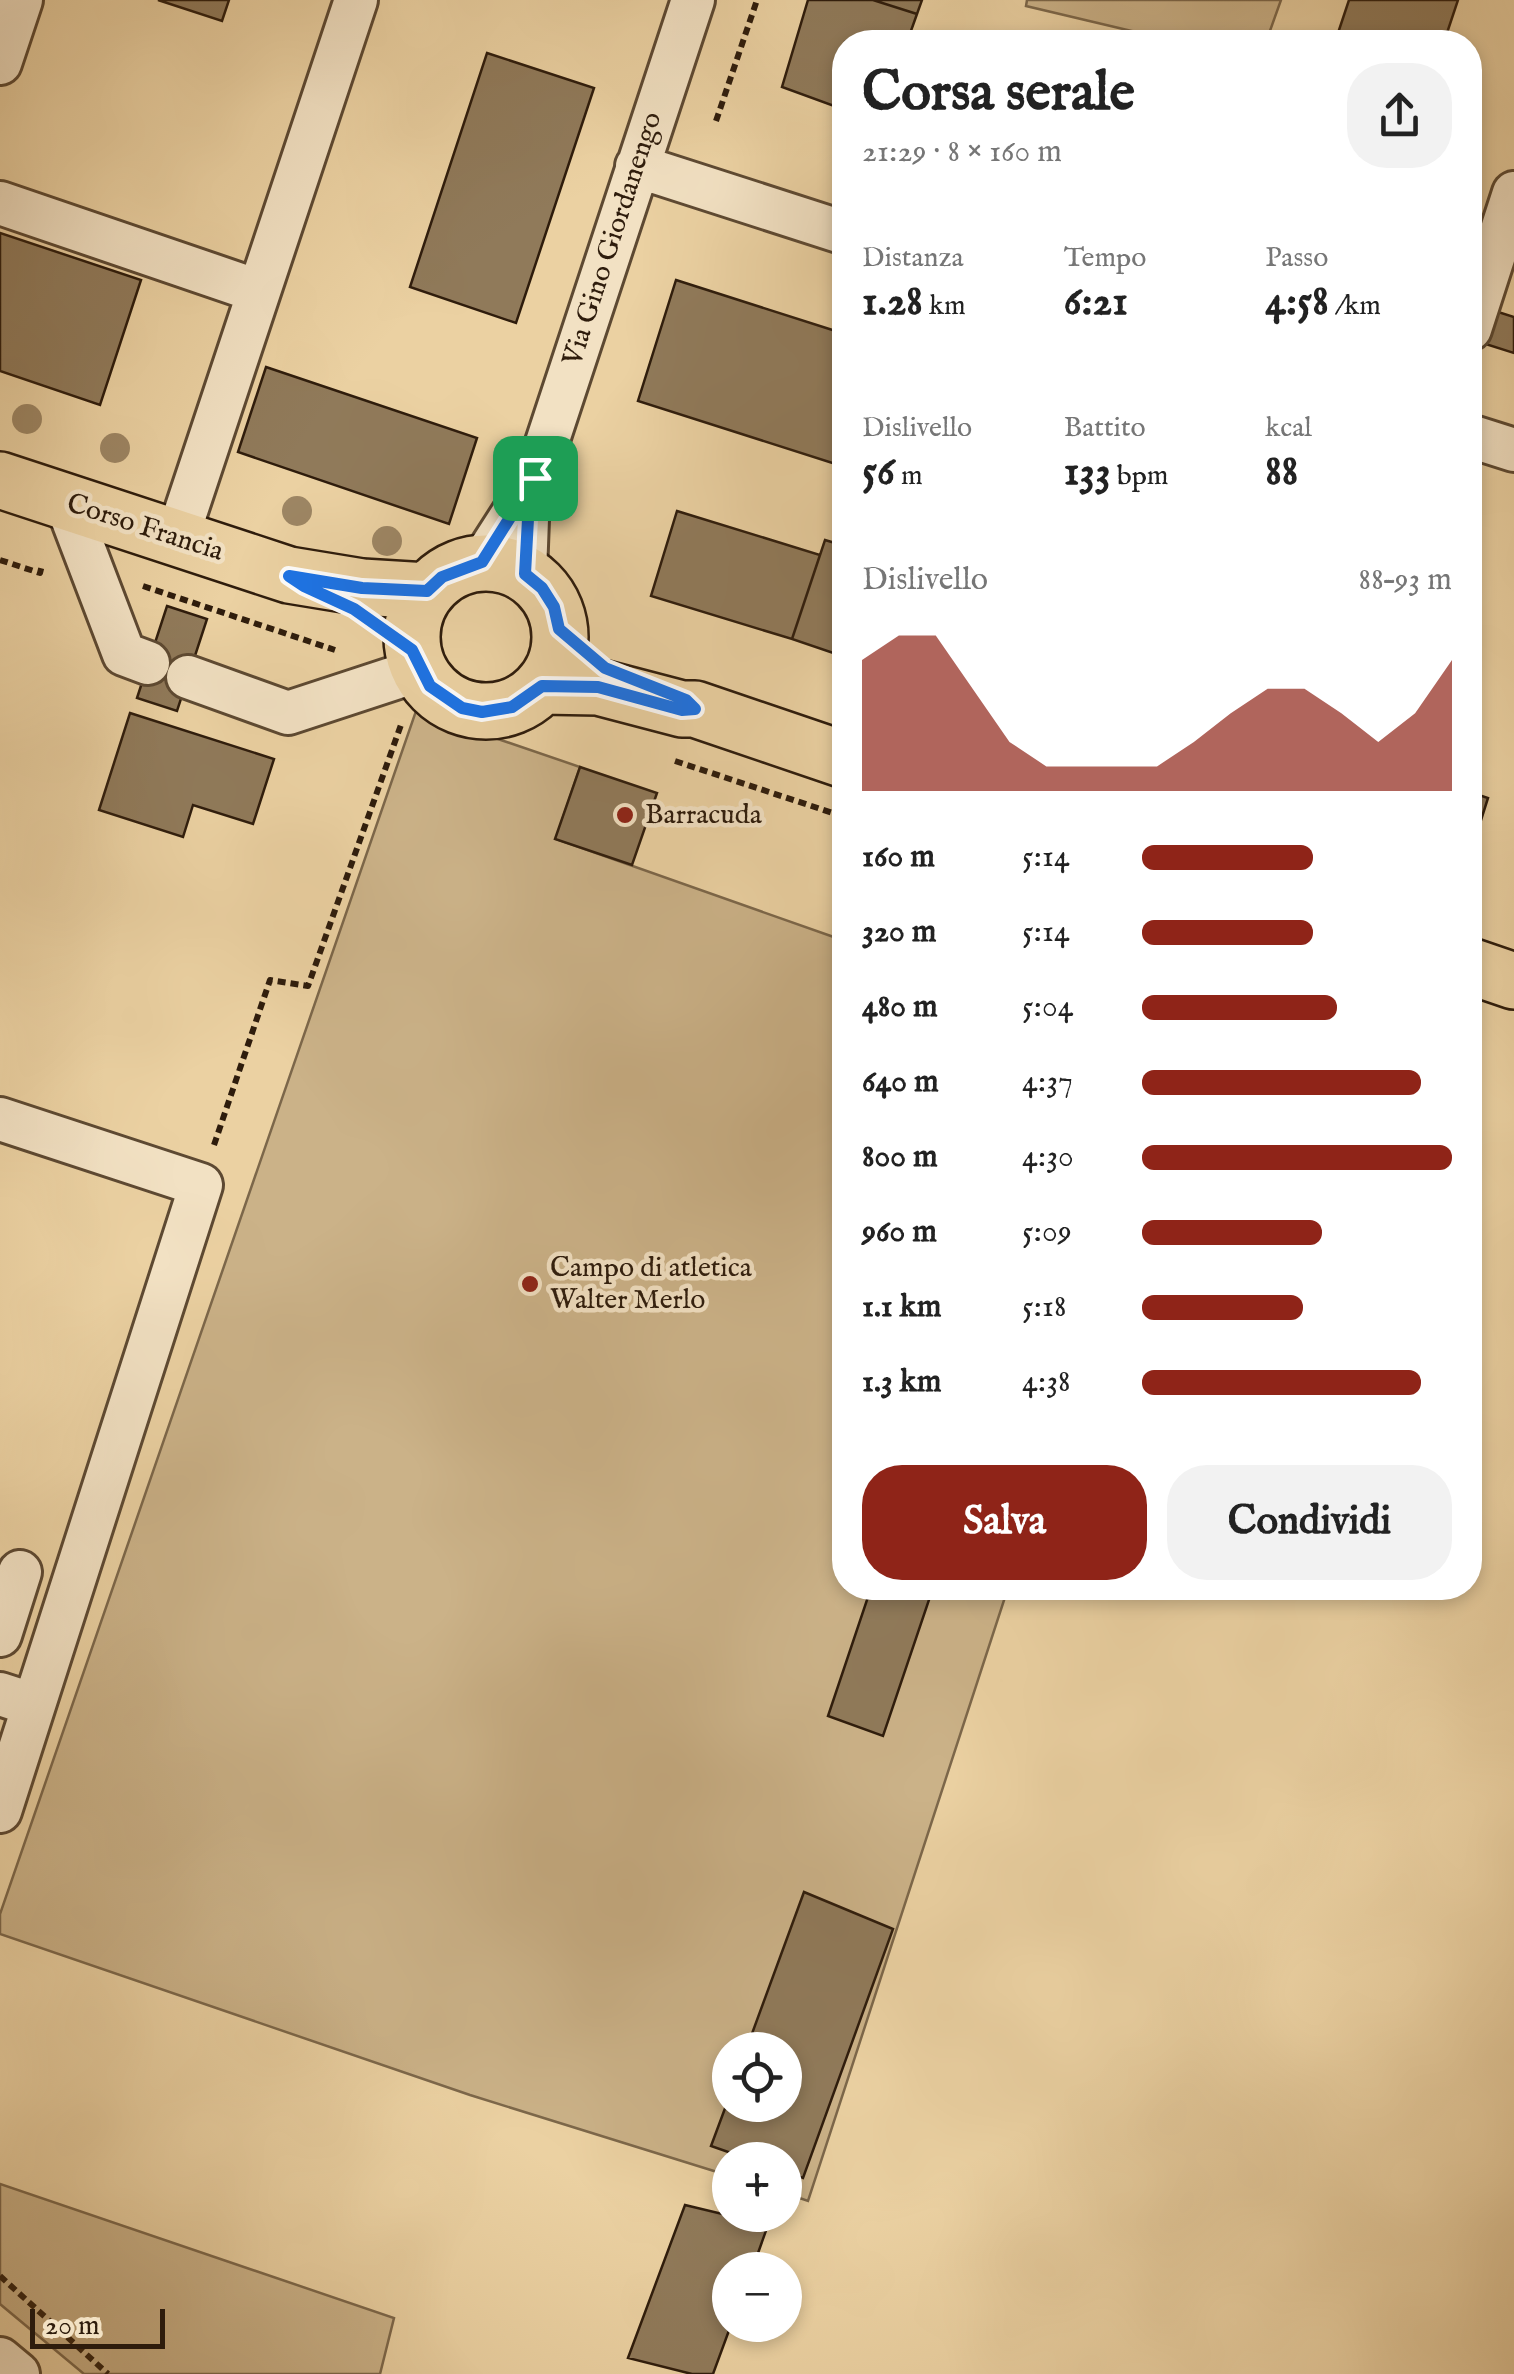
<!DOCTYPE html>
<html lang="it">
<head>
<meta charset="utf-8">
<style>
	body { margin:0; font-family:"IM FELL English",serif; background:#f2f2f2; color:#222; height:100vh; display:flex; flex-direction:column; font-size:38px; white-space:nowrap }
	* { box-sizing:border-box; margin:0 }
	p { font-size:32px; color:#767676 }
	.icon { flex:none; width:55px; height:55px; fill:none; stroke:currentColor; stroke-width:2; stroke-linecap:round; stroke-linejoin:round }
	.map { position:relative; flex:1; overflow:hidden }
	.drawer { position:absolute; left:832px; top:30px; width:650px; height:1570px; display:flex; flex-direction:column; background:#fff; border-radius:40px; box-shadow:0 5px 15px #0003 }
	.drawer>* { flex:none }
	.controls { position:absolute; left:712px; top:2032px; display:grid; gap:20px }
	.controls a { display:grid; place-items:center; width:90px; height:90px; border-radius:50%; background:#fff; box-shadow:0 5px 15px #0003; font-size:50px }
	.scale { position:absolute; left:30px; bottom:25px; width:135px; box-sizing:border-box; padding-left:10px; border:5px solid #2e1c0c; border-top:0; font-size:28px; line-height:35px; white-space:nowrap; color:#2e1c0c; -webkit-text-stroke:8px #f2e1c3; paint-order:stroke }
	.pin { position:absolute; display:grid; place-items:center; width:85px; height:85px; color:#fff; margin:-42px; border-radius:20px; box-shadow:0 5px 15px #0006 }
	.round { display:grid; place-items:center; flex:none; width:105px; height:105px; border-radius:40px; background:#f2f2f2 }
	.summary { display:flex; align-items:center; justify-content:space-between; height:170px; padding:0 30px }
	h1 { font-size:55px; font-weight:800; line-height:75px }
	.metrics { display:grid; grid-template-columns:repeat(3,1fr); gap:15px; height:170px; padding:10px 30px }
	.metrics div { display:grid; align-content:center }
	.metrics b { font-size:42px; font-weight:800 }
	.metrics small { font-size:28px; font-weight:400 }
	.metrics p { font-size:28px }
	.chart { height:280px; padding:20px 30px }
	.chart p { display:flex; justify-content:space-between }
	.chart svg { width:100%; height:180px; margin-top:10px; fill:#8f2418; opacity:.7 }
	.action { display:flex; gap:20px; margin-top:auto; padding:20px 30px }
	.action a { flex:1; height:115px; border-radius:40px; background:#8f2418; color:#fff; font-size:40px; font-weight:800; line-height:115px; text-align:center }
	.action a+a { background:#f2f2f2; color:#222 }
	ul { padding:0 30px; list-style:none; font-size:32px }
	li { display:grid; grid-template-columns:160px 120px 1fr; align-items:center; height:75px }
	li i { height:25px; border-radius:12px; background:#8f2418 }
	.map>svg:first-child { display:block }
	.green { fill:#cbb288; stroke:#7c674a; stroke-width:2.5; fill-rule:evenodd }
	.building { fill:#907a5a; stroke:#2e1c0c; stroke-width:2.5 }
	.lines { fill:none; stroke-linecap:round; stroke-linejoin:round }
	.minor-casing { stroke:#5d4932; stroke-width:48 }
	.major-casing { stroke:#2e1c0c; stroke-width:60 }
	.path { stroke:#2e1c0c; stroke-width:6; stroke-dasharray:8 5; stroke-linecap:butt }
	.minor { stroke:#f2e1c3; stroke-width:42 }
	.major { stroke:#ebd1a2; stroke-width:55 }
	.tree { fill:#9d8664 }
	.route-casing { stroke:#fff; stroke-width:20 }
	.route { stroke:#1a73e8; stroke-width:12 }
	.poi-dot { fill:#8f2418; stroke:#f2e1c3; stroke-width:4 }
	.labels { text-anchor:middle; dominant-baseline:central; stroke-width:9; stroke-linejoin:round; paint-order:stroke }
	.street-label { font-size:28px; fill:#2e1c0c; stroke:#f2e1c3 }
	.poi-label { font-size:28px; fill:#2e1c0c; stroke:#f2e1c3; text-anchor:start }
</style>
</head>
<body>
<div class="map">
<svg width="1514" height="2374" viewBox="0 0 1514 2374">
	<rect width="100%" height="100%" fill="#ebd1a2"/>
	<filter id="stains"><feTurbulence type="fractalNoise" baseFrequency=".002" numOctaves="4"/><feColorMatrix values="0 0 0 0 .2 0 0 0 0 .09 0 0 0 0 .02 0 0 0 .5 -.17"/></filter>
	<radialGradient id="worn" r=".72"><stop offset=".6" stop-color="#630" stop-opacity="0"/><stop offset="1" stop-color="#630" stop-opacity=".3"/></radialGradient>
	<path class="green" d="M1027,0H1281L1266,42H1178L1026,6Z
		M416,711L580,767L556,839L845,941V1588H1008L808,2201L785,2193V2160H730V2176L470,2095L0,1934V1914ZM730,2050H785V2105H730Z
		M0,2184L394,2318L380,2374H84L0,2304Z"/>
	<path class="building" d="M158,0H229L222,21Z
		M808,0H873L917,14L907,42H845V110L782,87Z
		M873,0H922L917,14Z
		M1349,0H1458L1444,42H1335Z
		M487,53L594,88L516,323L410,287Z
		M0,233L141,280L100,405L0,371Z
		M676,280L845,334V467L638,401Z
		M1470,303L1514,317V353L1470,339Z
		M266,367L477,438L449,524L238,452Z
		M677,511L820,555L792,639L651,596Z
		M825,540L845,546V657L792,639Z
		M167,606L207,619L177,711L137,698Z
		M130,713L274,759L253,824L193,805L183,837L99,810Z
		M580,767L657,793L632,865L555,839Z
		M1470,792L1488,798L1470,855Z
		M871,1588H933L883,1736L828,1716Z
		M804,1892L893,1929L803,2178L785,2172V2160H751L711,2146L730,2095V2105H785V2050H746Z
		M685,2205L768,2225L752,2270H730L731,2325L713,2374H692L628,2358Z"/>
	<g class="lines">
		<defs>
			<path id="minor" d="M0,63L21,0
				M637,166L845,233
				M0,203L258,291
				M1470,329L1514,193
				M1470,436L1514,450
				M66,502L124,654L148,663
				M177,538L356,0
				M482,562L527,492
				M525,573L527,519L535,479L693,0
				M188,677L288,713L419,670
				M0,1119L201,1185L0,1811
				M0,1635L20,1572
				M0,1694L34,1705
				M0,2359L18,2374"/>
			<path id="major" d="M0,480L289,575L362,587L427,591
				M412 637a74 74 0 1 1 148 0a74 74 0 1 1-148 0Z
				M542,686L598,687L682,709H695L845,760
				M1470,966L1514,981"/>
		</defs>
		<use href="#minor" class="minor-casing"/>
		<use href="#major" class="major-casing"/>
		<path class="path" d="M716,121L757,0
			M0,560L40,573L42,565
			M143,586L335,650
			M438,710L505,731L516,727
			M675,761L845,817
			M214,1145L270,980L308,986L402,722
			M0,2276L108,2374"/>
		<use href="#minor" class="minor"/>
		<use href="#major" class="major"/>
	</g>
	<g class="tree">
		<circle cx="27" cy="419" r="15"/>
		<circle cx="115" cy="448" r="15"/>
		<circle cx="297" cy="511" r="15"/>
		<circle cx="387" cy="541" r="15"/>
	</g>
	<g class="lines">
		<defs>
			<path id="route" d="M535,478L528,519L525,574L542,588L554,607L559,629L605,668L686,700L695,709L682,710L598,687L542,686L512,707L482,712L462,708L430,686L412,650L354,609L304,586L289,576L362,588L427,591L442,577L482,562Z"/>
		</defs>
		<use href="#route" class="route-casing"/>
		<use href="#route" class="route"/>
	</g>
	<g class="poi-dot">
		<circle cx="625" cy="815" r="10"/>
		<circle cx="530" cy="1284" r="10"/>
	</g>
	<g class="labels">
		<g class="street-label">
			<text transform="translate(613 239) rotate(-72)">Via Gino Giordanengo</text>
			<text transform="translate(145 528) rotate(18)">Corso Francia</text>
		</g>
		<g class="poi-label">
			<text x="645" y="815">Barracuda</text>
			<text x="550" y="1268">Campo di atletica<tspan x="550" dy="32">Walter Merlo</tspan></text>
		</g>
	</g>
	<rect width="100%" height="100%" filter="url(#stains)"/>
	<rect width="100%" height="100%" fill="url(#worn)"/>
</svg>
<div class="controls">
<a><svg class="icon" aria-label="locate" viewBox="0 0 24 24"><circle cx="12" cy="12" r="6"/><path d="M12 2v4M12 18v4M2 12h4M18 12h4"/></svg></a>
<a>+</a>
<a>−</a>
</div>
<div class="scale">20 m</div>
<div class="pin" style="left:535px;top:478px;background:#1e9e55"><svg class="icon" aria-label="arrive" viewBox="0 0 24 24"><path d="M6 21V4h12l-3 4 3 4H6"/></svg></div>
<section class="drawer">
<div class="summary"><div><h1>Corsa serale</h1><p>21:29 · 8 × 160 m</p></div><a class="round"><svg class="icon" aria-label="share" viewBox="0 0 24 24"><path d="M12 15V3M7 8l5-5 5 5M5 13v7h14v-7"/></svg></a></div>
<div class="metrics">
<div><p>Distanza</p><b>1.28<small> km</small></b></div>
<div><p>Tempo</p><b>6:21</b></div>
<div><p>Passo</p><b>4:58<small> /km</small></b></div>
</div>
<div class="metrics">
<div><p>Dislivello</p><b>56<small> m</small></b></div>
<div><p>Battito</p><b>133<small> bpm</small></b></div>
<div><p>kcal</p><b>88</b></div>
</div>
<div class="chart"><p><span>Dislivello</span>88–93 m</p>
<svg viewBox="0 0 160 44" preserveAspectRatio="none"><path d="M0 44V12L10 6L20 6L30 19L40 32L50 38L60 38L70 38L80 38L90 32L100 25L110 19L120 19L130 25L140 32L150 25L160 12V44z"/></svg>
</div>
<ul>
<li><b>160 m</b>5:14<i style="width:55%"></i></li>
<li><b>320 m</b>5:14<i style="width:55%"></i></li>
<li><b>480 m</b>5:04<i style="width:63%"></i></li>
<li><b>640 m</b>4:37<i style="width:90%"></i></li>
<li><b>800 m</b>4:30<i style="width:100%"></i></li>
<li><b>960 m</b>5:09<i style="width:58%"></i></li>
<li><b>1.1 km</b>5:18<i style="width:52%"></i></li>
<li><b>1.3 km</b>4:38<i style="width:90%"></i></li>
</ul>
<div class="action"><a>Salva</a><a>Condividi</a></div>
</section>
</div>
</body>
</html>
